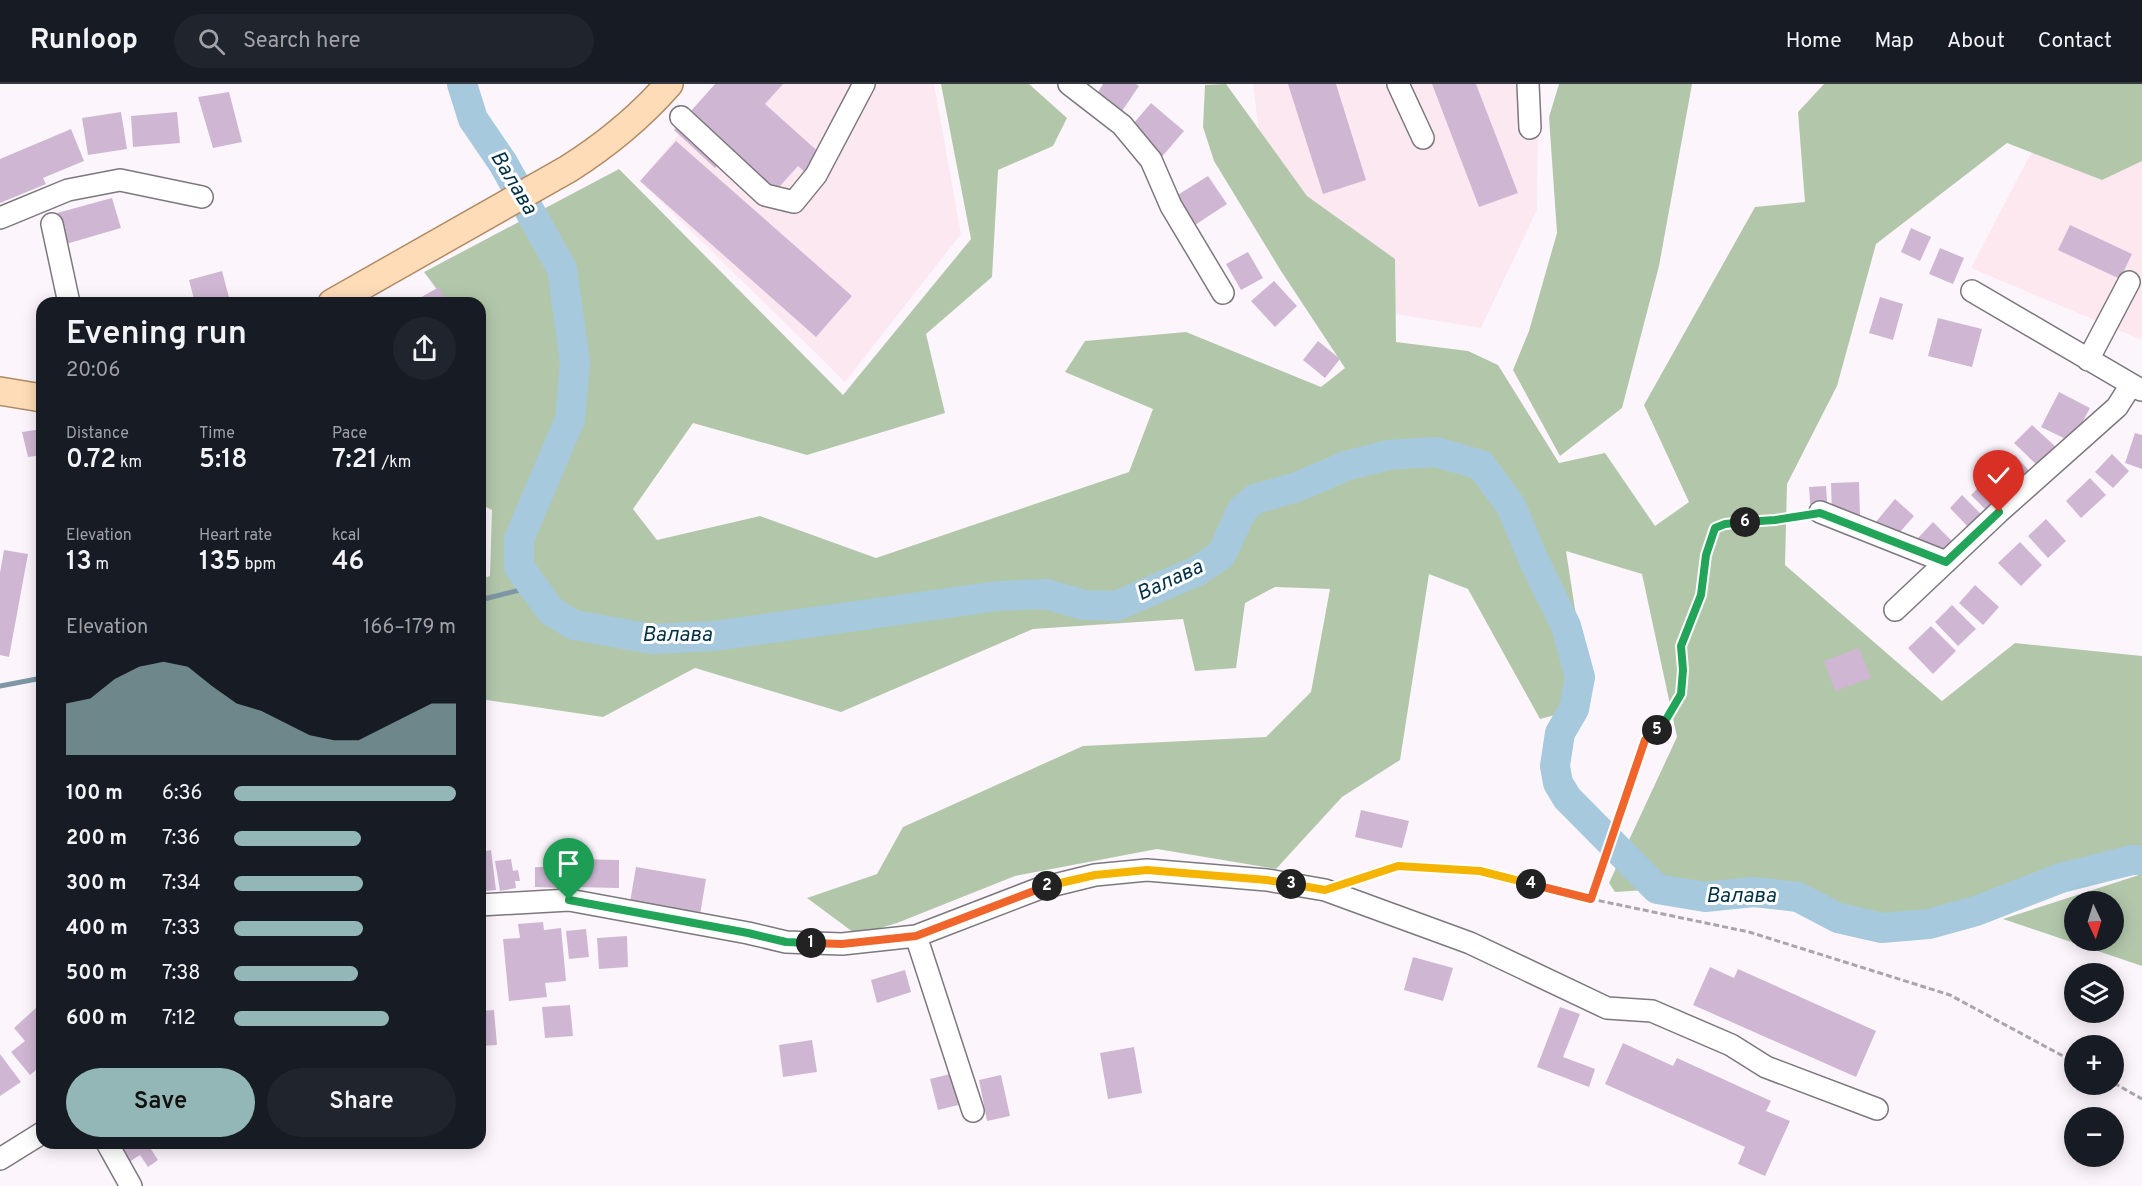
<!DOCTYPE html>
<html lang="en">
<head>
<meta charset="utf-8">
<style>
	body { margin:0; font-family:Overpass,sans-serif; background:#20242c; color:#f1f3f6; height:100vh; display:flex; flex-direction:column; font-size:22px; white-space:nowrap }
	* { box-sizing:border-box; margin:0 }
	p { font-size:20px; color:#9ea1a6 }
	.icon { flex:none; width:33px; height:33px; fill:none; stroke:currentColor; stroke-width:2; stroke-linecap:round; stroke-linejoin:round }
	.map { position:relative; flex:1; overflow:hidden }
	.sheet { position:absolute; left:36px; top:213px; width:450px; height:852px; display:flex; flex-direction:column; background:#171b24; border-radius:18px; box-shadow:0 3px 15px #0003 }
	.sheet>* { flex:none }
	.needle { width:39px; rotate:176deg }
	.controls { position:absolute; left:2064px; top:807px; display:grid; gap:12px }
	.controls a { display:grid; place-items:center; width:60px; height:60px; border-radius:50%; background:#171b24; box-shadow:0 3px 15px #0003; font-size:30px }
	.pin { position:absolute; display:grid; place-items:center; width:51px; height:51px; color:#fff; margin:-62px -26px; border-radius:50% 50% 50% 0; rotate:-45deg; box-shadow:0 0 6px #0007 }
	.pin .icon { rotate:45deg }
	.km { position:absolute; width:30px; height:30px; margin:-15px; border-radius:50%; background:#222; color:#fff; font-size:16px; line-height:30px; text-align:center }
	.round { display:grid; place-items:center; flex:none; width:63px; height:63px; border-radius:32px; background:#20242c }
	.headline { display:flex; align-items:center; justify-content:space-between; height:102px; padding:0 30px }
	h1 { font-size:33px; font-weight:600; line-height:45px }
	.figures { display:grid; grid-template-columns:repeat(3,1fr); gap:9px; height:102px; padding:6px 30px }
	.figures div { display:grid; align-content:center }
	.figures b { font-size:26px; font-weight:600 }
	.figures small { font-size:16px; font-weight:400 }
	.figures p { font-size:16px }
	.chart { height:168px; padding:12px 30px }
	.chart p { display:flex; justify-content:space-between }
	.chart svg { width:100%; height:108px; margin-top:6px; fill:#93b6b7; opacity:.7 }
	.button { display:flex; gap:12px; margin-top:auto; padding:12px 30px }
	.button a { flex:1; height:69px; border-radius:36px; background:#93b6b7; color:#111; font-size:24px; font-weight:600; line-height:69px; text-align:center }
	.button a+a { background:#20242c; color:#f1f3f6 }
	ul { padding:0 30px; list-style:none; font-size:20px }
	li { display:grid; grid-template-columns:96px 72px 1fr; align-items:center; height:45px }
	li i { height:15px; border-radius:8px; background:#93b6b7 }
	header { display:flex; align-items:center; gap:36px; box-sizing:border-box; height:84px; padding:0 30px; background:#171b24; border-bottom:2px solid #363941 }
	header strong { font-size:28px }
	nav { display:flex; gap:33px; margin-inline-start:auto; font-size:21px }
	.search { width:420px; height:54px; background:#20242c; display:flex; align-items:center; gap:15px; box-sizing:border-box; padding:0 21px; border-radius:33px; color:#9ea1a6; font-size:22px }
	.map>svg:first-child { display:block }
	.industrial { fill:#fce8f0 }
	.education { fill:#fde8ef }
	.forest { fill:#b2c7aa; fill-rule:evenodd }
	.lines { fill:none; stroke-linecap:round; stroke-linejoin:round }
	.stream { stroke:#7e96a5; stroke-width:5 }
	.river { stroke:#a6c9dd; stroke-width:30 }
	.building { fill:#cfb7d3 }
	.minor-casing { stroke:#7d787e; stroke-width:24 }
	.major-casing { stroke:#b08b64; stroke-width:30 }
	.path { stroke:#aaa5aa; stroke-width:3; stroke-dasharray:6 3; stroke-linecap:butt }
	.minor { stroke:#fff; stroke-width:21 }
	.major { stroke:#fedcb8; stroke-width:27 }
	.split-1-casing { stroke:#fff; stroke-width:12 }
	.split-2-casing { stroke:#fff; stroke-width:12 }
	.split-3-casing { stroke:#fff; stroke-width:12 }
	.split-4-casing { stroke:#fff; stroke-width:12 }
	.split-5-casing { stroke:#fff; stroke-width:12 }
	.split-6-casing { stroke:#fff; stroke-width:12 }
	.split-7-casing { stroke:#fff; stroke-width:12 }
	.split-1 { stroke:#22a559; stroke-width:8 }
	.split-2 { stroke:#f0652b; stroke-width:8 }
	.split-3 { stroke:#f5b400; stroke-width:8 }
	.split-4 { stroke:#f5b400; stroke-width:8 }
	.split-5 { stroke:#f0652b; stroke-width:8 }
	.split-6 { stroke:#22a559; stroke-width:8 }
	.split-7 { stroke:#22a559; stroke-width:8 }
	.labels { text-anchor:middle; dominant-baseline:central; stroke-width:6; stroke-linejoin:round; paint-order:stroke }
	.water-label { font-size:21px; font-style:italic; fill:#003146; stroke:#fff }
</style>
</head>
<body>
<header>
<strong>Runloop</strong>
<div class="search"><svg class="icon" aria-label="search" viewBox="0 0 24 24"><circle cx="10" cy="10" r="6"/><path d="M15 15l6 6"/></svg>Search here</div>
<nav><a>Home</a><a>Map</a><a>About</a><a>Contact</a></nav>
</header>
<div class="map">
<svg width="2142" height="1102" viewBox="0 0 2142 1102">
	<rect width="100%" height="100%" fill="#fcf6fc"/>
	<path class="industrial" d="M721,0H934L961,150L845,298L640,97Z
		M1253,0H1539L1537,126L1481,244L1334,220L1261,65Z"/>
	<path class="education" d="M2067,0H2142V256L1971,184Z"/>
	<path class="forest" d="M941,0H1029L1067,34L1053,62L998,86L992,193L926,250L945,329L807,371L693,339L633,425L657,456L760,432L876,474L1129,388L1153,325L1065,288L1085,257L1186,248L1321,303L1345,284L1281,187L1214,77L1203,43L1205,1L1226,0L1307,112L1395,175L1396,258L1468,267L1498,281L1559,379L1605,369L1655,442L1689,418L1644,321L1755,123L1805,118L1798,28L1824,0H2142V77L2102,96L2007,59L1876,160L1837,302L1787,400L1785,481L1942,617L2015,559L2142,572V767L2120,768L2000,804L1923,834L1856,830L1787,797L1615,808L1609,799L1677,653L1642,490L1566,467L1590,622L1540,635L1468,505L1429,490L1400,676L1342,713L1276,785L1157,765L1015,792L897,839L857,851L807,814L877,790L903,743L1083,662L1266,653L1311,608L1330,505L1275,503L1245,519L1236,584L1195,587L1183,535L1033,545L841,628L695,584L603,633L480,615V495L490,492L492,426L480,420V219H447L424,188L619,85L843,311L971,155Z
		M1559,0H1692L1659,182L1622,324L1560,372L1513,286L1529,247L1557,149L1549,33Z
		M2142,791V882L2003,835L2139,791ZM2074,818H2114V856H2074Z"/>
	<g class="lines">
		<path class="stream" d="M480,516L532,503
			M0,602L42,594"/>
		<path class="river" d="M462,0L473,35L503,79L562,185L575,278L570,335L519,455V483L551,527L574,541L652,555L714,552L998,512L1046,510L1084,521L1116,522L1197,487L1221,471L1242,426L1255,415L1297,403L1346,382L1388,371L1436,368L1481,381L1511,422L1534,477L1566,542L1580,593L1574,625L1560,649L1555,682L1558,699L1567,714L1657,805L1705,813L1754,808L1798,813L1838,834L1882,844L1929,840L1976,827L2061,794L2132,776H2142"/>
	</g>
	<path class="building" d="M715,0H783L765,20L832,80L816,98L798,82L771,112L726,72L715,84L674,46Z
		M1103,0H1136L1139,2L1120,30L1095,13Z
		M1288,0H1336L1366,96L1323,110Z
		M1432,0H1476L1518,109L1479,123Z
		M229,8L242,58L213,64L198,13Z
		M1151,19L1184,47L1160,75L1127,47Z
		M121,28L127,65L88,71L82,34Z
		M177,28L180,59L133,63L131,32Z
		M71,45L84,77L43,94L46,100L0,119V75Z
		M676,57L852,212L816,253L640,97Z
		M1208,92L1227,120L1195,141L1176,112Z
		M112,114L121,144L66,160L57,129Z
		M2070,141L2132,170L2120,195L2058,166Z
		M1911,144L1931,153L1920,177L1901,168Z
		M1940,164L1964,174L1953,200L1929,190Z
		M1248,168L1263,194L1241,206L1226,180Z
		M222,187L230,217L195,219L189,196Z
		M1274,197L1297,222L1275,243L1251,217Z
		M439,203L448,219H411Z
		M1880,213L1903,220L1893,256L1869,249Z
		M1938,234L1982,245L1972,283L1928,272Z
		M1318,257L1340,275L1325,294L1303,276Z
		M2059,308L2090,324L2072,358L2041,343Z
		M2032,341L2057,364L2039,383L2014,359Z
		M42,345V371L28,373L22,348Z
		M2135,349L2142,351V385L2125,379Z
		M2112,370L2129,387L2113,404L2095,388Z
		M2015,371L2030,388L2009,407L1993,390Z
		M2090,394L2106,411L2081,434L2066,417Z
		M1986,396L2001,412L1986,426L1971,411Z
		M1859,398L1860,431H1832L1831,399Z
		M1826,402L1828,431L1811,433L1809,403Z
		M1962,411L1983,432L1970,445L1950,424Z
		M1895,415L1914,432L1894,455L1875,439Z
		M2046,435L2066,457L2048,474L2028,452Z
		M1933,438L1955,460L1939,476L1917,455Z
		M2020,458L2042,481L2021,502L1998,479Z
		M4,466L28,470L9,573L0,571V489Z
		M1975,501L1999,523L1983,541L1959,519Z
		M1952,521L1976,545L1958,562L1935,538Z
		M1931,542L1956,567L1933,590L1908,564Z
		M1859,564L1871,594L1835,607L1824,577Z
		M1361,726L1409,737L1402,764L1355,753Z
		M491,766L496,806L484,807L480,782V768Z
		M511,775L513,787L518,786L520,797H515L516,804L500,807L495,777Z
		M573,775L619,776V804L573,803Z
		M535,783H563V804L535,803Z
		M636,783L706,795L700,831L630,818Z
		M543,838L544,846L561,844L566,897L545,899L547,913L509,917L503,855L520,854L518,840Z
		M586,845L589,873L569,875L566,847Z
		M627,852L628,883L599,885L597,854Z
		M1413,873L1453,884L1443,917L1404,906Z
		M1710,883L1734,894L1738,885L1876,947L1856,993L1693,921Z
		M905,886L911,908L877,919L871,896Z
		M570,921L573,952L545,954L542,923Z
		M37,923L42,929V981L30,991L11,968L25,957L14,944Z
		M1560,923L1580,930L1563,973L1595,985L1589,1003L1537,983Z
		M494,926L497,961L480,962V927Z
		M812,956L817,988L783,993L779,961Z
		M1623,959L1673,982L1677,974L1771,1017L1766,1027L1790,1037L1765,1092L1738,1080L1745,1063L1605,1000Z
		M1134,963L1142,1009L1108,1015L1100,969Z
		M0,970L21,998L0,1012Z
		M954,989L962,1020L938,1026L930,995Z
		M1001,991L1010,1032L987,1037L979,996Z
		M118,1059H147L158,1076L148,1083L140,1071L129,1078Z"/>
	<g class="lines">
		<defs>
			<path id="minor" d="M1069,0L1122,41L1151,76L1171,122L1223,209
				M1398,0L1423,54
				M1528,0L1530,44
				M681,33L765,111L794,118L816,91L864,0
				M0,134L68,106L120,96L202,113
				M52,140L69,219
				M1972,207L2141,306
				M2088,276L2129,198
				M1820,428L1946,478
				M1895,526L1999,428L2117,323L2131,301
				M480,821L569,816L748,849L786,858L842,860L916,852L1038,805L1095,791L1147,786L1267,796L1325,806L1470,859L1607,924L1652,927L1731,961L1766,983L1877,1025
				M916,852L973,1027
				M107,1059L131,1102
				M0,1075L42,1049"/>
			<path id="major" d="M332,219L568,85C606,61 639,34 669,0
				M0,307L42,314"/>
		</defs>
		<use href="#minor" class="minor-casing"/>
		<use href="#major" class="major-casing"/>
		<path class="path" d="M1353,797L1398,782L1480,787L1591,815L1749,848L1950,911L2074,978
			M1591,815L1593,805L1645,656L1661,644L1681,610L1683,586L1681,562L1700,511L1706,471L1715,444L1725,440L1775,436L1803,431
			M2114,999L2142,1015"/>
		<use href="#minor" class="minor"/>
		<use href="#major" class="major"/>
	</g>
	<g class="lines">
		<defs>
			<path id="split-1" d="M569,816L748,849L786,858L811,859"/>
			<path id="split-2" d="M811,859L842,860L916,852L1047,802"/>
			<path id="split-3" d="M1047,802L1095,791L1147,786L1267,796L1291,800"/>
			<path id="split-4" d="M1291,800L1325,806L1398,782L1480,787L1531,800"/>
			<path id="split-5" d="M1531,800L1591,815L1645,656L1657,646"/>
			<path id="split-6" d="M1657,646L1661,644L1681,610L1683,586L1681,562L1701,511L1706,471L1715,444L1725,440L1745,438"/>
			<path id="split-7" d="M1745,438L1775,436L1820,429L1946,478L1999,428"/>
		</defs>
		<use href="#split-1" class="split-1-casing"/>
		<use href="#split-2" class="split-2-casing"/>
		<use href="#split-3" class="split-3-casing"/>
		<use href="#split-4" class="split-4-casing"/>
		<use href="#split-5" class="split-5-casing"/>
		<use href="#split-6" class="split-6-casing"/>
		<use href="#split-7" class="split-7-casing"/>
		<use href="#split-1" class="split-1"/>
		<use href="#split-2" class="split-2"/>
		<use href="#split-3" class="split-3"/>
		<use href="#split-4" class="split-4"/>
		<use href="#split-5" class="split-5"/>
		<use href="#split-6" class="split-6"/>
		<use href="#split-7" class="split-7"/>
	</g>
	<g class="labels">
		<g class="water-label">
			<text transform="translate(513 99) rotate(59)">Валава</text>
			<text transform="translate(1170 497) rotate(-25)">Валава</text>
			<text x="677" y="551">Валава</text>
			<text x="1741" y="812">Валава</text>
		</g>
	</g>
</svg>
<div class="controls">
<a><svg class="needle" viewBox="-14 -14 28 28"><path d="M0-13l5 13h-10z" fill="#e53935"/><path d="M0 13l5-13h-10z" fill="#9ea1a6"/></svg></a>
<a><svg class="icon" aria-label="layers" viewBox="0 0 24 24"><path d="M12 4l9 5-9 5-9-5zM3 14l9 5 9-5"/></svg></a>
<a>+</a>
<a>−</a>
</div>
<div class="pin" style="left:569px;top:816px;background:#1e9e55"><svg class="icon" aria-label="arrive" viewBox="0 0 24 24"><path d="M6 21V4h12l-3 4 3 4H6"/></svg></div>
<div class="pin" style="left:1999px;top:428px;background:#d93025"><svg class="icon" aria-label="check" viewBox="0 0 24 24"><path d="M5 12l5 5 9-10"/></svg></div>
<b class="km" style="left:811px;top:859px">1</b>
<b class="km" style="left:1047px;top:802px">2</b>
<b class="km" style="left:1291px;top:800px">3</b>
<b class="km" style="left:1531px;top:800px">4</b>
<b class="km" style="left:1657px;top:646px">5</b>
<b class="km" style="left:1745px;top:438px">6</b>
<section class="sheet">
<div class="headline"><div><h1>Evening run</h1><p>20:06</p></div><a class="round"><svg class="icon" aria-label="share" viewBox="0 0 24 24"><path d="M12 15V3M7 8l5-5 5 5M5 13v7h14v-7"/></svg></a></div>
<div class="figures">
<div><p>Distance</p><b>0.72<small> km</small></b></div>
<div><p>Time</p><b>5:18</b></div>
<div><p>Pace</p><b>7:21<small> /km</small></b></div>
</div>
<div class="figures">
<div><p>Elevation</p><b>13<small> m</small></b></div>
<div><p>Heart rate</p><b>135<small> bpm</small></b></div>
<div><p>kcal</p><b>46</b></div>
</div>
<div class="chart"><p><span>Elevation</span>166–179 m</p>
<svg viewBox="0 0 160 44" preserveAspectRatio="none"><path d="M0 44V23L10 21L20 13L30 8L40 6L50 8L60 16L70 23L80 26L90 31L100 36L110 38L120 38L130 33L140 28L150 23L160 23V44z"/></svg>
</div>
<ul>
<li><b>100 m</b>6:36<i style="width:100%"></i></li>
<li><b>200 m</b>7:36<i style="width:57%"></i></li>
<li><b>300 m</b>7:34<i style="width:58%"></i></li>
<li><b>400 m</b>7:33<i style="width:58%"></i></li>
<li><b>500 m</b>7:38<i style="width:56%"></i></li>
<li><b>600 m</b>7:12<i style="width:70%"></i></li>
</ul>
<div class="button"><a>Save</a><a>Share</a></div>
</section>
</div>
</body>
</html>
